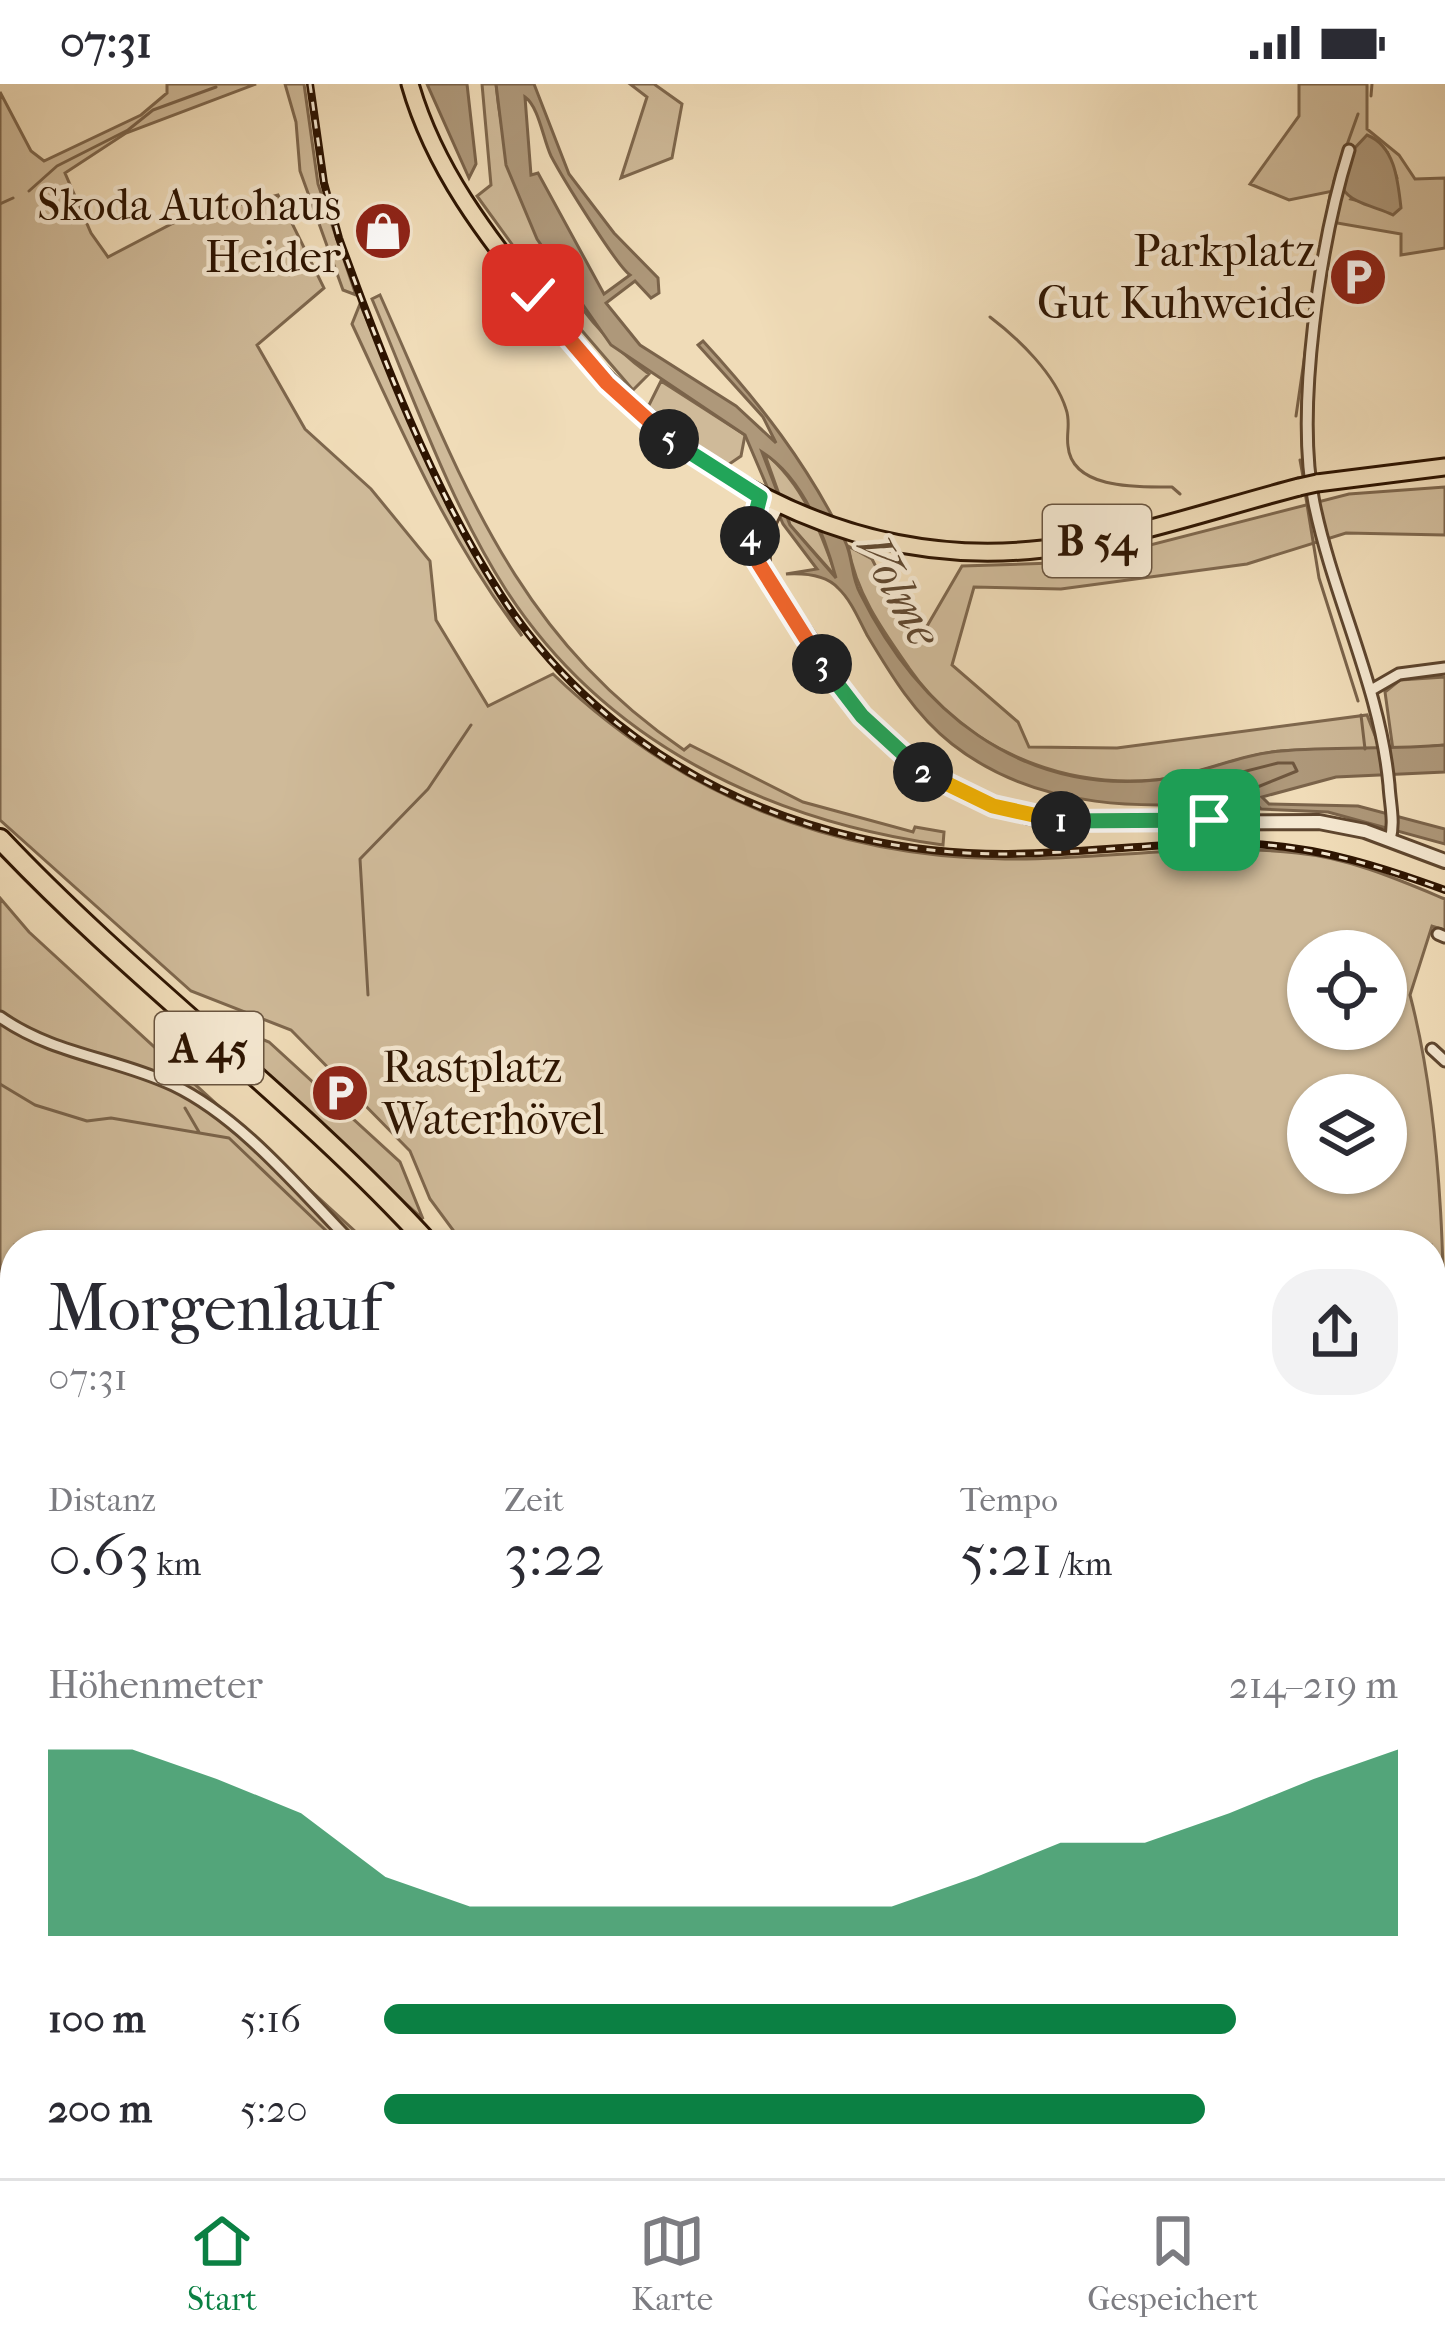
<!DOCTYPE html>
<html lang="de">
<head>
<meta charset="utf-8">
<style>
	body { margin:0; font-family:"IM FELL French Canon",serif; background:#f2f2f3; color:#2b2b33; height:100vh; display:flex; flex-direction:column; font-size:45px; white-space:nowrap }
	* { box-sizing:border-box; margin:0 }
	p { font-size:39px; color:#7c7c81 }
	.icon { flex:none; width:66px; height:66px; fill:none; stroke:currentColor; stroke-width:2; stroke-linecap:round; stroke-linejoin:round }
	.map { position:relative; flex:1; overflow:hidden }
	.drawer { position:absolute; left:0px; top:1146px; width:1446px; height:948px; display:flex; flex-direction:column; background:#fff; border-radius:48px 48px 0 0; box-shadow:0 3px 9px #0004 }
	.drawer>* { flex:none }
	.fabs { position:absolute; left:1287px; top:846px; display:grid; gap:24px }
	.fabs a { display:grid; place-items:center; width:120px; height:120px; border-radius:50%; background:#fff; box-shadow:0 3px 9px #0004; font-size:60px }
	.pin { position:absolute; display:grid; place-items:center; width:102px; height:102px; color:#fff; margin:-51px; border-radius:24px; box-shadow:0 6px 18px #0006 }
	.km { position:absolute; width:60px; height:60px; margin:-30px; border-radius:50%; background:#222; color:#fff; font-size:33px; line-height:60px; text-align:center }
	.round { display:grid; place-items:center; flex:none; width:126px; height:126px; border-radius:48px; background:#f2f2f3 }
	.headline { display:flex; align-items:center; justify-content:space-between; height:204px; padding:0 48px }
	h1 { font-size:66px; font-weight:600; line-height:90px }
	.stats { display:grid; grid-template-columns:repeat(3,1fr); gap:18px; height:204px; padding:12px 48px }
	.stats div { display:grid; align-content:center }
	.stats b { font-size:60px; font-weight:600 }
	.stats small { font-size:33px; font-weight:400 }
	.stats p { font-size:33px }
	.chart { height:336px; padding:24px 48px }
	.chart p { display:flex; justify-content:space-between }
	.chart svg { width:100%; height:216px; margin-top:12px; fill:#0b8043; opacity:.7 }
	ul { padding:0 48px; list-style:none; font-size:39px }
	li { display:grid; grid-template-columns:192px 144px 1fr; align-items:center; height:90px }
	li i { height:30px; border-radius:15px; background:#0b8043 }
	.status { display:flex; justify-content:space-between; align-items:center; height:84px; padding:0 60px; background:#fff; direction:ltr }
	.status svg { height:33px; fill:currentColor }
	.menu { display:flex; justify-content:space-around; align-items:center; height:168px; border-top:3px solid #e1e1e2; background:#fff; font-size:33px; color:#7c7c81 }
	.menu a { display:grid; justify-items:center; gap:6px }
	.menu .selected { color:#0b8043 }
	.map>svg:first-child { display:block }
	.green { fill:#cfba99; stroke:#7e674d; stroke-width:3; fill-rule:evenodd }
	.water { fill:#ae987a; stroke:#7a634a; stroke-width:3; fill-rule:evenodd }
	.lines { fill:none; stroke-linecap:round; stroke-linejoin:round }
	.shore { stroke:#6e563e; stroke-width:3 }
	.stream { stroke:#7a634a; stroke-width:3 }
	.minor-casing { stroke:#5e462f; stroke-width:15 }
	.tertiary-casing { stroke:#5e462f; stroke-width:18 }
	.primary-casing { stroke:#2d1401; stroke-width:21 }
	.motorway-casing { stroke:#2d1401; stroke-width:24 }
	.minor { stroke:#f5e8d1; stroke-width:9 }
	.tertiary { stroke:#f5e8d1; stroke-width:12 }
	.primary { stroke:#f0dcb8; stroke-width:15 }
	.motorway { stroke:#f0dcb8; stroke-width:18 }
	.rail-casing { stroke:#2d1401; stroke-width:8 }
	.rail { stroke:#f5e8d1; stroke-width:3; stroke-dasharray:9; stroke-linecap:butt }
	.primary-bridge-casing { stroke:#2d1401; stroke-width:21; stroke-linecap:butt }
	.primary-bridge { stroke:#f0dcb8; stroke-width:15 }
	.split-1-casing { stroke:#fff; stroke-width:24 }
	.split-2-casing { stroke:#fff; stroke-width:24 }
	.split-3-casing { stroke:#fff; stroke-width:24 }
	.split-4-casing { stroke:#fff; stroke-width:24 }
	.split-5-casing { stroke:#fff; stroke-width:24 }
	.split-6-casing { stroke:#fff; stroke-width:24 }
	.split-7-casing { stroke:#fff; stroke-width:24 }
	.split-1 { stroke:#22a559; stroke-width:15 }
	.split-2 { stroke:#f5b400; stroke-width:15 }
	.split-3 { stroke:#22a559; stroke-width:15 }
	.split-4 { stroke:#f0652b; stroke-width:15 }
	.split-5 { stroke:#22a559; stroke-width:15 }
	.split-6 { stroke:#f0652b; stroke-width:15 }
	.split-7 { stroke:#f5b400; stroke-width:15 }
	.labels { text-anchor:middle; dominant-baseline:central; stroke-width:9; stroke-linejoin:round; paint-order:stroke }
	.shield { fill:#f5e8d1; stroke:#69543f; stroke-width:3 }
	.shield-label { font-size:42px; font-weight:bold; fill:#2d1401 }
	.poi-label { font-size:45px; fill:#2d1401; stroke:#f5e8d1; text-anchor:end }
	.water-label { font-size:48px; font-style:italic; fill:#614931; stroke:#f5e8d1 }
</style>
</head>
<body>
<div class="status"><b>07:31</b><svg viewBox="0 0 49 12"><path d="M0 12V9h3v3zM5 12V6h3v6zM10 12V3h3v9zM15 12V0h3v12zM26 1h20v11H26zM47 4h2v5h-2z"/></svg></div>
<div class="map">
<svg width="1445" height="2094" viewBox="0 0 1445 2094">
	<rect width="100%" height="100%" fill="#f0dcb8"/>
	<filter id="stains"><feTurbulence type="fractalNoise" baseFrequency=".00167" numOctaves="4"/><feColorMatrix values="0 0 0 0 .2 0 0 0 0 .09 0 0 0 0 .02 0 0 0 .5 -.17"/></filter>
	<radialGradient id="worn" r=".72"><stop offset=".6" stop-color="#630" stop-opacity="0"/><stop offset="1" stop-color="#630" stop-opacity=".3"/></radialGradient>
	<path class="green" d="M167,0H256L126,49L65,89L91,149L108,173L181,135L278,111L324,204L257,261L305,345L371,405L430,477L436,536L488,622L553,590C678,710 831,773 1005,775C1103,776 1200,758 1297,769C1349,774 1397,795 1445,815V846L1432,842L1410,911C1445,1044 1445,1209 1445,1355L1431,1366V1161H464L430,1115L410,1067L291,946L191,907L0,736V8L31,67L44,77L141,31L167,9ZM1308,867H1386V945H1308ZM1308,1011H1386V1089H1308Z
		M285,0H304L318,100L356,211L343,206L300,87L296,38Z
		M482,0H496C506,108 559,225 649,290L633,306L535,192L477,112L491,101Z
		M630,0H654L682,20L672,74L621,94L647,13Z
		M1299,0H1367V45L1399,71L1415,95L1445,94V164L1401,171V150L1337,139L1333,107L1289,116L1250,100L1299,32ZM1388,70L1397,94L1381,122L1351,115Z
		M380,211C461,392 512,549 684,666L690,661L803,718L913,748L915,743L944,748L943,761C769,737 605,659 506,506C449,417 413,312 372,215Z
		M360,220L449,426L522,552C448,456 403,349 352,240Z
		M661,297L745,351L741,372L725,383L648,323Z
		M764,368C804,401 820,446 837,494L790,441Z
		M1445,403V451L1346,449L1247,480L1061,505L974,503L952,581L1018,638L1029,663L1117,664L1367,631L1381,667C1348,667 1313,663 1280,667C1239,671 1197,692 1155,696C1058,704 964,663 909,584C881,544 856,509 848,462L872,475L916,561L962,482L1084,478L1349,410Z
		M1445,593V661L1393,666L1385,608L1400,596Z
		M0,814L29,848L370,1161H15V2079H770L772,2094H0Z
		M189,925L269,958L400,1078L423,1135Z
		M1445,1469V2094H862L864,2079H1431V1472Z"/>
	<path class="water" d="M427,0H467L476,80L469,94Z
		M496,0H534L569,90L614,149L658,194L659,209L651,214L635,197L606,219L640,261L736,322L776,359L763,333L698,261L703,257C760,319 808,381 845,457C853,473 851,493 860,509C918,626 1019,710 1156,696C1198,691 1240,670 1281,667C1335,662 1390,666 1445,661V688L1336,693L1262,713L1269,720L1358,722L1445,745V760L1328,728L1261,725L1252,715C1149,727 1037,727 952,660C915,631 891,591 867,551C859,536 851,516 838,504C826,491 804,489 786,490L817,485L783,440L745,351L611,261L537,155L506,81ZM525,13C539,23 543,55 551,72C562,93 616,181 630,191L604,210L538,89L531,91ZM762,368C803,394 824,449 836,494L790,441Z
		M1367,51C1395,62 1398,97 1401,124L1393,131C1378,123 1352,120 1343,105L1352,67Z"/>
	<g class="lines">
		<path class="shore" d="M1278,679H1293L1297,687L1255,704H1207L1211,696Z"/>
		<path class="stream" d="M1371,12L1372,0
			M1334,97L1358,30
			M29,107L57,82L128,46L153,26L216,3
			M0,120L13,114
			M1324,150L1330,111
			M990,233C1019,255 1055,290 1066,325C1071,339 1066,349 1068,362C1072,407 1143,403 1172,403L1180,410
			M1296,332L1308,249
			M1300,376L1304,398
			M1305,408L1319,494L1358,617
			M1361,631L1365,665
			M368,911L360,775L428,705L471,641
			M0,1000L35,1021L87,1037L111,1034L229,1054L341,1161
			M185,1024L199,1048
			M374,2079L379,2094"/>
		<defs>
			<path id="minor" d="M1349,66C1320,159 1295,325 1314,419C1334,516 1380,603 1389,701C1390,720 1395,738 1390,756
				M1373,605L1399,590L1445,584
				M1438,850L1445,853
				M0,933C54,971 116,974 173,1001C242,1034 301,1107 354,1161
				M1432,965L1445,977
				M1431,1448L1445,1437
				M642,2079L650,2094
				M862,2094L864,2079"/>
			<path id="tertiary" d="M760,413L750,451L756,475L862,632L923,688L977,716L1029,733L1083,739L1319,738L1365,747L1445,777
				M763,478L762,452L777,422"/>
			<path id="primary" d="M410,0C436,91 492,158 550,231C669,383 844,488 1043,465C1131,455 1214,425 1299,403
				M1317,399L1445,383"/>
			<path id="motorway" d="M0,755C136,899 297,1015 430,1161
				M790,2079L792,2094
				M812,2079L814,2094"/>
		</defs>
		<use href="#minor" class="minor-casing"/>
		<use href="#tertiary" class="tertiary-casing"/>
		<use href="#primary" class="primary-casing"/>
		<use href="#motorway" class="motorway-casing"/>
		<use href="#minor" class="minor"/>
		<use href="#tertiary" class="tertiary"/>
		<use href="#primary" class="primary"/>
		<use href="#motorway" class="motorway"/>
		<defs>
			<path id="rail" d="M310,0L324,99L339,154C381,270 432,404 499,508C609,681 806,771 1008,770C1089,769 1170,757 1252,760C1319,763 1382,783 1445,806"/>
		</defs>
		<use href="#rail" class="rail-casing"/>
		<use href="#rail" class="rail"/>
		<defs>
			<path id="primary-bridge" d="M1299,403L1317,399"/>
		</defs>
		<use href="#primary-bridge" class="primary-bridge-casing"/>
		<use href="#primary-bridge" class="primary-bridge"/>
	</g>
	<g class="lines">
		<defs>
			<path id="split-1" d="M1061,737L1209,736"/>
			<path id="split-2" d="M923,688L993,722L1061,737"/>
			<path id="split-3" d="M822,580L862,632L923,688"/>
			<path id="split-4" d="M750,452L756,475L822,580"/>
			<path id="split-5" d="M669,355L760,413L750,452"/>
			<path id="split-6" d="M565,250L607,299L669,355"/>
			<path id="split-7" d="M533,211L565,250"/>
		</defs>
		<use href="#split-1" class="split-1-casing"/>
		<use href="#split-2" class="split-2-casing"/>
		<use href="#split-3" class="split-3-casing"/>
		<use href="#split-4" class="split-4-casing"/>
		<use href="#split-5" class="split-5-casing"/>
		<use href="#split-6" class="split-6-casing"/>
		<use href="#split-7" class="split-7-casing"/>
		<use href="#split-1" class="split-1"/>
		<use href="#split-2" class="split-2"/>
		<use href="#split-3" class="split-3"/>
		<use href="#split-4" class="split-4"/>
		<use href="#split-5" class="split-5"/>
		<use href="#split-6" class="split-6"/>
		<use href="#split-7" class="split-7"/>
	</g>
	<defs>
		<symbol id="shop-disc" viewBox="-11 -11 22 22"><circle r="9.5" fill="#8f2418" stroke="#f5e8d1"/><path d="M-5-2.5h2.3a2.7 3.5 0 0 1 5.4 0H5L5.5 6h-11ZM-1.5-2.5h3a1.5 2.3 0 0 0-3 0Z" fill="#fff"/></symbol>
		<symbol id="parking-disc" viewBox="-11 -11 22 22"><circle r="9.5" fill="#8f2418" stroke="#f5e8d1"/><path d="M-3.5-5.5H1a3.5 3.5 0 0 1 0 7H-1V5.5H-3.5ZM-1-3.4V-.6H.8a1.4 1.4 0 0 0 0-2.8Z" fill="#fff"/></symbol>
	</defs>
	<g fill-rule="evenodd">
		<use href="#shop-disc" x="350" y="114" width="66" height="66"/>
		<use href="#parking-disc" x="1325" y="160" width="66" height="66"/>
		<use href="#parking-disc" x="307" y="976" width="66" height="66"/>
	</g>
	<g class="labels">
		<g class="shield">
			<rect x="1043" y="421" width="108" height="72" rx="9"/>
			<rect x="155" y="928" width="108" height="72" rx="9"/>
		</g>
		<g class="shield-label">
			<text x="1097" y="457">B 54</text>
			<text x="209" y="964">A 45</text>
		</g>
		<g class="poi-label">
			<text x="341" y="121">Skoda Autohaus<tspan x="341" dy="52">Heider</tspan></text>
			<text x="1316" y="167">Parkplatz<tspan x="1316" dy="52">Gut Kuhweide</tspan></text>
			<text x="382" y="983" text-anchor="start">Rastplatz<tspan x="382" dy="52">Waterhövel</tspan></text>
		</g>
		<g class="water-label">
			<text transform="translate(899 506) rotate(61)">Volme</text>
		</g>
	</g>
	<rect width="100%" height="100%" filter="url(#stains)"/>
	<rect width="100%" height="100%" fill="url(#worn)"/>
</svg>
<div class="fabs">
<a><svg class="icon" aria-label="locate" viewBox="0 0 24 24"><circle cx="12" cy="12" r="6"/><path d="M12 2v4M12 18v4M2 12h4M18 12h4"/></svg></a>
<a><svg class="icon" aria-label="layers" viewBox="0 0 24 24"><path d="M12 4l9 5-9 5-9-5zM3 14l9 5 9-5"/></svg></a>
</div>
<div class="pin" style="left:1209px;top:736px;background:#1e9e55"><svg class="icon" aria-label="arrive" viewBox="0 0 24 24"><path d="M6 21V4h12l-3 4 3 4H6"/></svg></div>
<div class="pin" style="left:533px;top:211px;background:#d93025"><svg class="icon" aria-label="check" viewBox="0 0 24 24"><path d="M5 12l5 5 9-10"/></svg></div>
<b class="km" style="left:1061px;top:737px">1</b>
<b class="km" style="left:923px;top:688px">2</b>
<b class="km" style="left:822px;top:580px">3</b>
<b class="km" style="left:750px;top:452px">4</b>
<b class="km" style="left:669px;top:355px">5</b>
<section class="drawer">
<div class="headline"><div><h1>Morgenlauf</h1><p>07:31</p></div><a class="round"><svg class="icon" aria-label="share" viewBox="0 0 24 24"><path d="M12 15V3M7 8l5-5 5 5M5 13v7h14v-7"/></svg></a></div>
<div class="stats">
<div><p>Distanz</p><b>0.63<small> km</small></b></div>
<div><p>Zeit</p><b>3:22</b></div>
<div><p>Tempo</p><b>5:21<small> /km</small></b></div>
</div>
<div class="chart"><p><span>Höhenmeter</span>214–219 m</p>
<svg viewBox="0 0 160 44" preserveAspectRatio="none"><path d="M0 44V6L10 6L20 12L30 19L40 32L50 38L60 38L70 38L80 38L90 38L100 38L110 32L120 25L130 25L140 19L150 12L160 6V44z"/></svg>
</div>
<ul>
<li><b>100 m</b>5:16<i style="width:84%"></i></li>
<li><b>200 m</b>5:20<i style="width:81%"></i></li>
</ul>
</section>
</div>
<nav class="menu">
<a class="selected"><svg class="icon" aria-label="home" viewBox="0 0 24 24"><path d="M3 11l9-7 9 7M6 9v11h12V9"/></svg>Start</a>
<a><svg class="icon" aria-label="map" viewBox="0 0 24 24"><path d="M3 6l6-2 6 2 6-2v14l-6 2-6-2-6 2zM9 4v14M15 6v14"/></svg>Karte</a>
<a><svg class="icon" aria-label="saved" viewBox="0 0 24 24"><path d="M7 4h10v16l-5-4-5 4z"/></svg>Gespeichert</a>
</nav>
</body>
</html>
